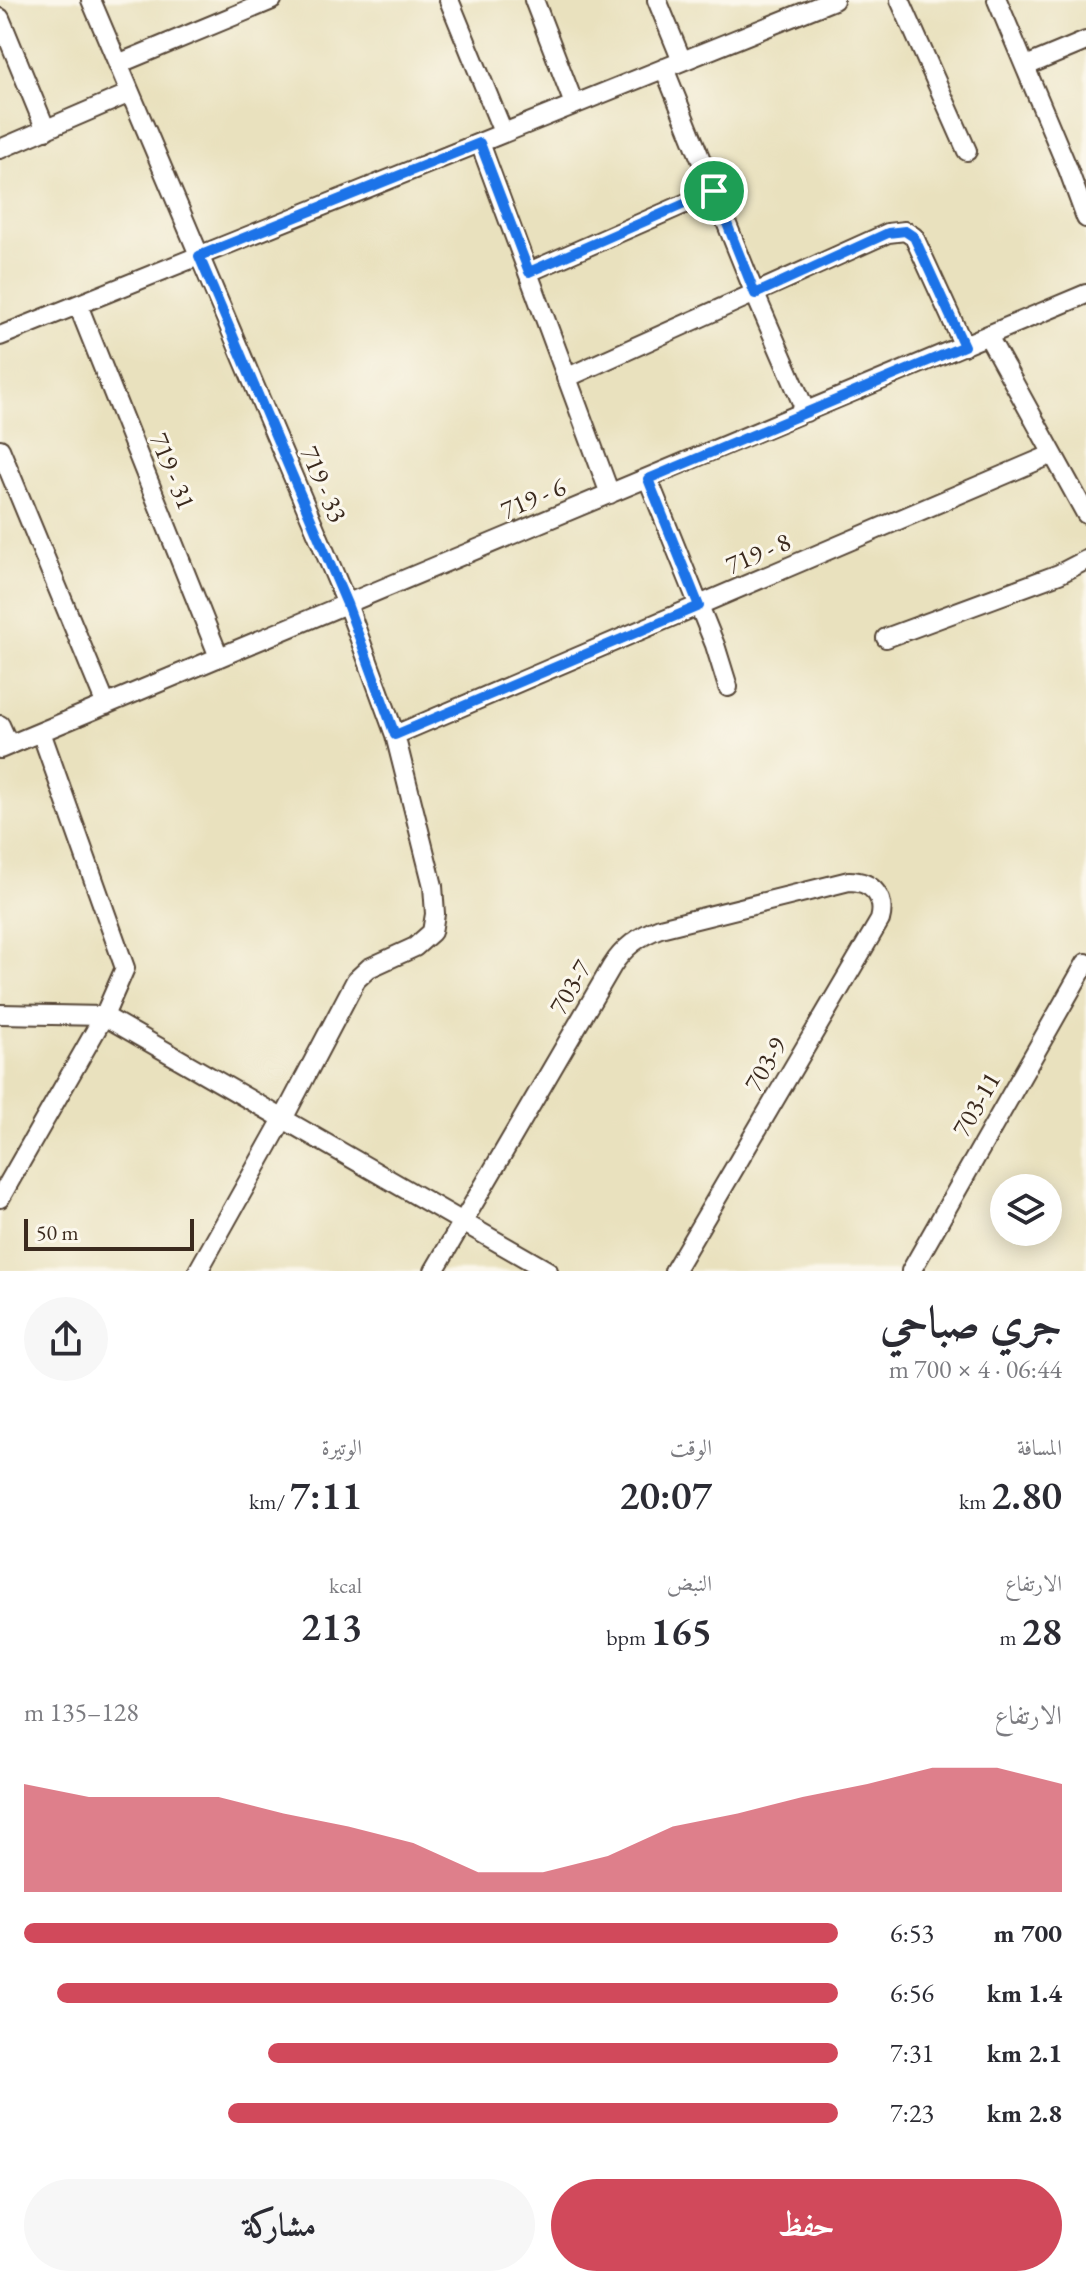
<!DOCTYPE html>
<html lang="ar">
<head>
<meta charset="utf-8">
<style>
	body { margin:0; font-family:"EB Garamond",Amiri,serif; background:#f7f7f7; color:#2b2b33; direction:rtl; height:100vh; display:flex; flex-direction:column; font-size:30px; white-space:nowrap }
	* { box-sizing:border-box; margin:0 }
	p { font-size:26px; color:#7c7c81 }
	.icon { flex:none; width:44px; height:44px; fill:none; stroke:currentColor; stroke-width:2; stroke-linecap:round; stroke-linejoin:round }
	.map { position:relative; height:1271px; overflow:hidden; direction:ltr }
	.drawer { display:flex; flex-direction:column; background:#fff; flex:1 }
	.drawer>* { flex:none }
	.fabs { position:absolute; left:990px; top:1174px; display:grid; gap:16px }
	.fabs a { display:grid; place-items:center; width:72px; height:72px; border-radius:50%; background:#fff; box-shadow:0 4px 20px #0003; font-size:40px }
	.scale { position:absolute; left:24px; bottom:20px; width:170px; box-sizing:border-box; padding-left:8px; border:4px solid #3b2a1e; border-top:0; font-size:22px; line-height:28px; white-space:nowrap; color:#3b2a1e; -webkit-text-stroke:6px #fbf7ec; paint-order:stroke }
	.pin { position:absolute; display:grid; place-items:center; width:68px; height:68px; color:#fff; margin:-34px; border:4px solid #fff; border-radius:50%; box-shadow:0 2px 8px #0007 }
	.round { display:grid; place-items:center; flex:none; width:84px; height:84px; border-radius:42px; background:#f7f7f7 }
	.headline { display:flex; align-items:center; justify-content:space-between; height:136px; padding:0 24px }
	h1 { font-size:44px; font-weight:600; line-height:60px }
	.figures { display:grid; grid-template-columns:repeat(3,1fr); gap:12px; height:136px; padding:8px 24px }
	.figures div { display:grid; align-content:center }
	.figures b { font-size:40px; font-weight:600 }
	.figures small { font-size:22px; font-weight:400 }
	.figures p { font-size:22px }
	.chart { height:224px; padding:16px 24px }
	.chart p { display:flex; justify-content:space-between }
	.chart svg { width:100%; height:144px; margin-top:8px; fill:#d1495b; opacity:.7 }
	.action { display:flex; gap:16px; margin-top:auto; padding:16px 24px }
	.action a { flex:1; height:92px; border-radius:48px; background:#d1495b; color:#fff; font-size:32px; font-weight:600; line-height:92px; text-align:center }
	.action a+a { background:#f7f7f7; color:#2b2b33 }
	ul { padding:0 24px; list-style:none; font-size:26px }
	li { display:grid; grid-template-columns:128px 96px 1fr; align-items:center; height:60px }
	li i { height:20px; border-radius:10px; background:#d1495b }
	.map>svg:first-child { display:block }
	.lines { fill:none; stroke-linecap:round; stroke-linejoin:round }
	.minor-casing { stroke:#554536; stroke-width:22 }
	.minor { stroke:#fff; stroke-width:18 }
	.route-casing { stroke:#fff; stroke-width:16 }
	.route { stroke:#1a73e8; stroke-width:10 }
	.labels { text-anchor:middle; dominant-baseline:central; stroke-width:6; stroke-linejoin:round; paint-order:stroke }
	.street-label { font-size:26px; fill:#3b2a1e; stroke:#fbf7ec }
</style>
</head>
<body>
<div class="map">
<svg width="1086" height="1271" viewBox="0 0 1086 1271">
	<rect width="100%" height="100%" fill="#fbf7ec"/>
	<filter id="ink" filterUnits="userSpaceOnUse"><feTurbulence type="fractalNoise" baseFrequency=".0125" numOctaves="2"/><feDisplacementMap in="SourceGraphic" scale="16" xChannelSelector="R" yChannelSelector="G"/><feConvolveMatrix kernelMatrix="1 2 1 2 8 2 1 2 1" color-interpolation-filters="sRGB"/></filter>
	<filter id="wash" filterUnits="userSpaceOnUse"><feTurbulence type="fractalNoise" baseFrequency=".006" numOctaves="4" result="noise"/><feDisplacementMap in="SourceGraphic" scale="32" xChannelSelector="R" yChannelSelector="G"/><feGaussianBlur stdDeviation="1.8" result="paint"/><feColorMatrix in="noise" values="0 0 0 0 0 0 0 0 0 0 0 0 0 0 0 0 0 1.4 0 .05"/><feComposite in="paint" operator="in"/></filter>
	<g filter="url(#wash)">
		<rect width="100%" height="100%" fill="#e9e1be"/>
	</g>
	<g filter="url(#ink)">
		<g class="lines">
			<defs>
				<path id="minor" d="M91,0L347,604L395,735L433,886L435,914L432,932L415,947L369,968L356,980L283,1119L198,1271
					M449,0L503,132
					M534,0L574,104
					M657,0L682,61
					M900,0L967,151
					M997,0L1068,169L1086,218
					M0,18L46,130
					M118,64L272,0
					M1026,66L1086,41
					M664,68L755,294L806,412
					M480,143L610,494
					M0,149L130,93
					M529,272L714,191
					M78,305L219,657
					M0,336L834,0
					M988,336L1086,514
					M566,378L888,233L905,231L914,237L964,346
					M0,449L106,705
					M648,479L715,645L728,687
					M886,638L1059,574L1086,560
					M0,725L9,745
					M395,735L1053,454
					M0,749L1086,294
					M0,1014L104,1016L548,1271
					M0,1198L104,1016L125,968L41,732
					M434,1271L612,966C624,947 639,936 660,928L849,881C873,881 886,898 880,920L674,1271
					M911,1271L1086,963"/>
			</defs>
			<use href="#minor" class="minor-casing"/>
			<use href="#minor" class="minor"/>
		</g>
	</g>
	<g class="lines" filter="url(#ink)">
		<defs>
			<path id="route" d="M480,143L529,272L714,191L755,294L888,233L905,231L914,237L964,346L648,479L699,606L395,735L347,604L199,256Z"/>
		</defs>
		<use href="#route" class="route-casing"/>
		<use href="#route" class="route"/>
	</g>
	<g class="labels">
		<g class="street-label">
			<text transform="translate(173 471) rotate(68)">719 - 31</text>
			<text transform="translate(324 484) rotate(67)">719 - 33</text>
			<text transform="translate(533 498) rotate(-23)">719 - 6</text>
			<text transform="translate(758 553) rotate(-23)">719 - 8</text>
			<text transform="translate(570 987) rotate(-60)">703-7</text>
			<text transform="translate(765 1064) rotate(-60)">703-9</text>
			<text transform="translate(976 1104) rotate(-60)">703-11</text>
		</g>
	</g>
</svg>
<div class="fabs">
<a><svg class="icon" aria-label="layers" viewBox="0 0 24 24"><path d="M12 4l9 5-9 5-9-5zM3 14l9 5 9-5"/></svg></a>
</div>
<div class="scale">50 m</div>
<div class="pin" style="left:714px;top:191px;background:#1e9e55"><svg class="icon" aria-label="arrive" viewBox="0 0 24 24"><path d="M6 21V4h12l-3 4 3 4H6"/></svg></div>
</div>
<section class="drawer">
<div class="headline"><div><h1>جري صباحي</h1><p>06:44 · 4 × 700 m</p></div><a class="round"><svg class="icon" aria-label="share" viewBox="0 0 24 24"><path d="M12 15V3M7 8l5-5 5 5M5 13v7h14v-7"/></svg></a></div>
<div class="figures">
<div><p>المسافة</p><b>2.80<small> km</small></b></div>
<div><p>الوقت</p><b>20:07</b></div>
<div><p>الوتيرة</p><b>7:11<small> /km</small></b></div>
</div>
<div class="figures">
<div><p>الارتفاع</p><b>28<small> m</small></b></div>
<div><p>النبض</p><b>165<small> bpm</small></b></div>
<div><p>kcal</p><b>213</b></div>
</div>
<div class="chart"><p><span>الارتفاع</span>128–135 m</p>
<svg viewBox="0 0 160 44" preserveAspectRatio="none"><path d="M0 44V11L10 15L20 15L30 15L40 20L50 24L60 29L70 38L80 38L90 33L100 24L110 20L120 15L130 11L140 6L150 6L160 11V44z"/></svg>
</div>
<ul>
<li><b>700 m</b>6:53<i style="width:100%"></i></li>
<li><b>1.4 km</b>6:56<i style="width:96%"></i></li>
<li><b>2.1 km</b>7:31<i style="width:70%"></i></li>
<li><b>2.8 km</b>7:23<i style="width:75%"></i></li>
</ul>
<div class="action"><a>حفظ</a><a>مشاركة</a></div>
</section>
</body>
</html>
